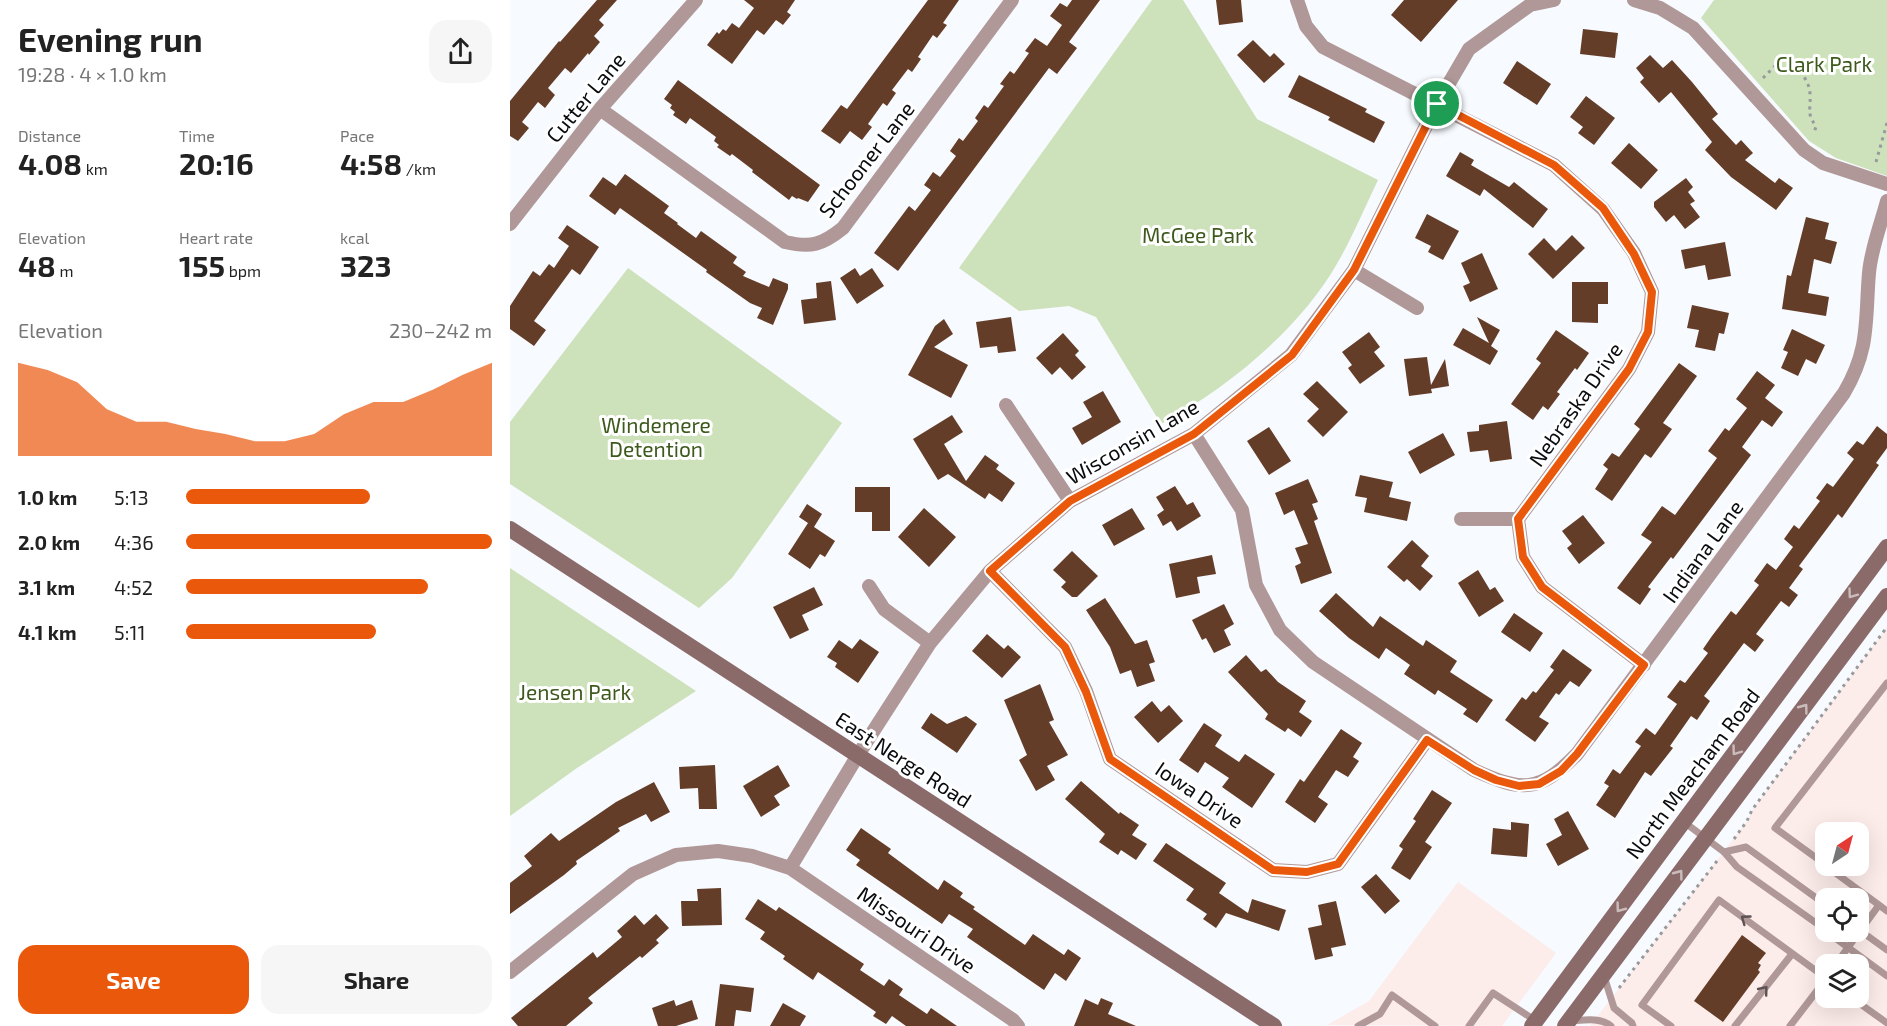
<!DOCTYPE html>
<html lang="en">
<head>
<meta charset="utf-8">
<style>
	body { margin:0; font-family:"Exo 2",sans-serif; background:#f6f6f6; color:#222; height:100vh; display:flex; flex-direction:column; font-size:22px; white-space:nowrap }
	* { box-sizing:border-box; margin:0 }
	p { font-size:20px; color:#767676 }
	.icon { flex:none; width:33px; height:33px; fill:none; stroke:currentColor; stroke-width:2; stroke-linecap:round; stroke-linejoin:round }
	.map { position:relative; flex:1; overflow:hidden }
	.sheet { display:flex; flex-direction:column; background:#fff; width:510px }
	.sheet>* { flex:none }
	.needle { width:39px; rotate:36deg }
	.buttons { position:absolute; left:1305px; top:822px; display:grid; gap:12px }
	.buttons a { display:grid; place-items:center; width:54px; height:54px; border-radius:12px; background:#fff; box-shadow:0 6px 24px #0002; font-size:30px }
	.pin { position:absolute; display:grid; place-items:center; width:51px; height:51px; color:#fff; margin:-26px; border:3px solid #fff; border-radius:50%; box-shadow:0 2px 6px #0007 }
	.round { display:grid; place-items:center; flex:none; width:63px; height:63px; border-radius:18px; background:#f6f6f6 }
	.overview { display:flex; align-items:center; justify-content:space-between; height:102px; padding:0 18px }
	h1 { font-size:33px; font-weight:700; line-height:45px }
	.stats { display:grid; grid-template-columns:repeat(3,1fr); gap:9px; height:102px; padding:6px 18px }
	.stats div { display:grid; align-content:center }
	.stats b { font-size:30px; font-weight:700 }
	.stats small { font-size:16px; font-weight:400 }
	.stats p { font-size:16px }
	.chart { height:168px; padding:12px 18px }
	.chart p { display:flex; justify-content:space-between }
	.chart svg { width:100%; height:108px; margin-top:6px; fill:#ea580c; opacity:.7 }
	.action { display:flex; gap:12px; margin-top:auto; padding:12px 18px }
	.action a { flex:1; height:69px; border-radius:18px; background:#ea580c; color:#fff; font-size:24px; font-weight:700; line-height:69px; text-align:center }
	.action a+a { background:#f6f6f6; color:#222 }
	ul { padding:0 18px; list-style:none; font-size:20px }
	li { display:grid; grid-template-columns:96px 72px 1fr; align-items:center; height:45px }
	li i { height:15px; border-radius:8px; background:#ea580c }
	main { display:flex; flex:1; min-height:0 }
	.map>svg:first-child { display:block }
	.commercial { fill:#fcecea; fill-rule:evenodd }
	.green { fill:#cde1bb }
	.building { fill:#643d29 }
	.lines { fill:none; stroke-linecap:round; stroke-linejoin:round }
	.path { stroke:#979a9d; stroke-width:3; stroke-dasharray:3 4.5; stroke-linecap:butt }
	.service { stroke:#b09898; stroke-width:7 }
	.minor { stroke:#b09898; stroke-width:14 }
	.secondary { stroke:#8b6a6a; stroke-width:16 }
	.oneway { stroke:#cbbcbc }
	.oneway2 { stroke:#5c5253 }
	.route-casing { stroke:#fff; stroke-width:12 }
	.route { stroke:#ea580c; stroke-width:8 }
	.labels { text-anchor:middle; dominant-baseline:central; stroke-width:6; stroke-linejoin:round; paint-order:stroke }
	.park-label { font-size:21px; fill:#3d591c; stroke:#fff }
	.street-label { font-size:21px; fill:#090b0e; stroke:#fff }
</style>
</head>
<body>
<main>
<section class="sheet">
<div class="overview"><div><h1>Evening run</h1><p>19:28 · 4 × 1.0 km</p></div><a class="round"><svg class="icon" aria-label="share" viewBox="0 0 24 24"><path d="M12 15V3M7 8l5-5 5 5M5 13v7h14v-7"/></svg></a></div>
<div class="stats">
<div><p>Distance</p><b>4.08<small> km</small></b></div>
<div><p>Time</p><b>20:16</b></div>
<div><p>Pace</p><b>4:58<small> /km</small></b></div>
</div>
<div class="stats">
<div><p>Elevation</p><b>48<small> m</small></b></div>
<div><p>Heart rate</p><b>155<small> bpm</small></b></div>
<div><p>kcal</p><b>323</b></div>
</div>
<div class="chart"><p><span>Elevation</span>230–242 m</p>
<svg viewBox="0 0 160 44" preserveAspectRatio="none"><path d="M0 44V6L10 9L20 14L30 25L40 30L50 30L60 33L70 35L80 38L90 38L100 35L110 27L120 22L130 22L140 17L150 11L160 6V44z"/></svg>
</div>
<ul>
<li><b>1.0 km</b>5:13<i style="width:60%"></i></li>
<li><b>2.0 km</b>4:36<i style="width:100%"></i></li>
<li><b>3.1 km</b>4:52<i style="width:79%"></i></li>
<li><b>4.1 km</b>5:11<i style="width:62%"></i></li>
</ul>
<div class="action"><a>Save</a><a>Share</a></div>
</section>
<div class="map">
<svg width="1377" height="1026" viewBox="0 0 1377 1026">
	<rect width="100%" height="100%" fill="#f7fafe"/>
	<path class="commercial" d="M1377,627V1026H1080L1237,821L1242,810ZM1316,832H1348V866H1316ZM1316,898H1348V932H1316ZM1316,964H1348V998H1316Z
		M948,882L1046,953L992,1026L817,1025L859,1001Z"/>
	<path class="green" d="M642,0H673L747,119L868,180C855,207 843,236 828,262C790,329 718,388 651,424L586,317L559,306L509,311L449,268Z
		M1204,0H1377V176L1326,158L1299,141L1191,18Z
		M118,268L332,423L222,578L189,608L0,484V422Z
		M0,568L186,691L67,768L0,816Z"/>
	<path class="building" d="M87,0H107L89,20L94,25L84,36L90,42L79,55L78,53L61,73L55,68L38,88L45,95L35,108L28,102L12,122L19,128L8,141L0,136V101L49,41L50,42Z
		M234,0H285L277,12L281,15L273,25L266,20L254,35L247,30L222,64L197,45L207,32L209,34L213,29L216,31L222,23L229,28L244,8Z
		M418,0H449L433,23L437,25L427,38L423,35L408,57L411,59L402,72L398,69L382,90L386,93L377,106L373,103L358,124L362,127L352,140L340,131L330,144L311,131L331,105L337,109Z
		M562,0H590L559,42L567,48L547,74L539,68L388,271L364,253L399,206L405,211L421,190L414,185L423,172L430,177L446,156L440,151L449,138L453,141L468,121L465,118L474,105L478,108L494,86L490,84L500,71L504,74L519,53L515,51L525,38L537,46L552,25L540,16L550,3L557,7Z
		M706,0H731L733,22L709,25Z
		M894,0H948L911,42L881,15Z
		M1073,29L1108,33L1105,58L1070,54Z
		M743,40L760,57L764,53L775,64L754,83L727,55Z
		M1140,55L1153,68L1162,60L1182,82L1208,114L1202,119L1226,145L1231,140L1243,153L1235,160L1265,183L1269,178L1283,188L1266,210L1221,177L1195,150L1202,142L1161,92L1149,103L1130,82L1134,78L1126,68Z
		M1007,61L1041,84L1027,105L993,83Z
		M789,75L857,109L855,112L875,122L864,143L818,120L820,117L778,97Z
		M168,80L310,185L298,202L288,198L287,199L282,196L279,200L242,172L243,170L222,154L220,156L207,147L209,145L204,141L206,137L180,118L176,124L163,115L165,112L160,108L162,105L154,99Z
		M1076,96L1105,118L1084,145L1068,133L1073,127L1060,117Z
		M1119,143L1148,170L1131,189L1101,163Z
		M950,152L964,160L961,165L999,187L1004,182L1038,209L1023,228L974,189L970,196L936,176Z
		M115,174L159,206L154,213L168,223L167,224L186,238L191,231L227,257L223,263L236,272L233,276L259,287L263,278L278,284V289L263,325L247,318L252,308L240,303L196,272L197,270L110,208L105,215L79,196L93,177L106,186Z
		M1176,178L1183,187L1178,192L1185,201L1180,204L1190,217L1175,229L1164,215L1156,222L1144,207V202Z
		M917,214L949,231L933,260L918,252L921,246L905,238Z
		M1296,217L1319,223L1315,239L1327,242L1321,264L1304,259L1298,293L1319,297L1316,316L1272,309L1277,275L1281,276Z
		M57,225L89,247L70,275L62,269L24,321L36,330L24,346L0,329V306L23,271L30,276L39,264L44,268L59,246L48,238Z
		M1062,235L1075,248L1043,279L1018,254L1034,238L1046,251Z
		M1215,242L1221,276L1198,280L1195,265L1175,269L1171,250Z
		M972,253L988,289L960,302L953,286L960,283L951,263Z
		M345,268L350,276L362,268L374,286L347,304L330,278Z
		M321,281L326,320L294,324L291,300L307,298L306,283Z
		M1062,282H1098V304H1088V323L1062,322Z
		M1182,305L1219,313L1214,334L1209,333L1205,351L1185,347L1189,330L1177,328Z
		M501,317L506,351L488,353L487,346L470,348L466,322Z
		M967,317L990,330L981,346L988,351L980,365L943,345L953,328L979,343Z
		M434,319L443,334L424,347L458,365L441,398L398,375L425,326Z
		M1282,329L1315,345L1306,364L1296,359L1288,376L1271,368L1278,352L1273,350Z
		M1046,330L1079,353L1067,370L1065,368L1047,392L1050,394L1038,410L1033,406L1023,420L1001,404L1031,363L1026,359Z
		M859,332L870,347L864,352L875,366L850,384L838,368L842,365L832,352Z
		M553,333L569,351L565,355L576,367L562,380L550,367L542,375L526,358Z
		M917,357L921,385L935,359L939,386L921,389L922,393L899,396L894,359Z
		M1169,363L1187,376L1153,423L1162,429L1141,458L1135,454L1102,501L1085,489L1098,469L1093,465L1102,453L1109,457L1130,429L1124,424Z
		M1247,371L1265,385L1255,398L1273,412L1262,427L1252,420L1232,447L1241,455L1163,559L1161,557L1138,587L1141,589L1130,605L1107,588L1142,542L1131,535L1152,506L1165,515L1207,458L1198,451L1215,428L1219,431L1237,408L1226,399Z
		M807,381L838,412L813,437L797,421L809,409L793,394Z
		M593,391L611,422L572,445L562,428L582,417L573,402Z
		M442,415L453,432L434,444L456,481L475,455L489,465L486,469L505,483L492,502L479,493L475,499L438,474L428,480L403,439Z
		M997,421L1002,459L980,462L978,450L960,452L957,432L969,431V425Z
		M1367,426L1377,434V448L1366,463L1369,465L1332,518L1328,514L1289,566L1293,569L1279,588L1288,595L1279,607L1271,601L1246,634L1254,640L1245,652L1234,643L1194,696L1200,701L1187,720L1181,716L1160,746L1163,748L1141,776L1135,772L1105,818L1086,805L1099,786L1094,783L1103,769L1110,774L1131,746L1125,742L1136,728L1145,735L1167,704L1157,697L1170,680L1175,683L1198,653L1193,649L1202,636L1221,611L1226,615L1249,585L1244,581L1257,563L1266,570L1283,547L1274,539L1284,525L1289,529L1310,501L1306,498L1317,483L1323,487L1344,459L1337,453L1347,441L1353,445Z
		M759,427L781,461L759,475L737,441Z
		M933,433L945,455L910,474L898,452Z
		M850,475L883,482L879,497L901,502L897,521L854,512L857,498L845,496Z
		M798,479L808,502L802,504L808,519L804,521L822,573L791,584L785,566L791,563L785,548L798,544L784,510L774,515L765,493Z
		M665,486L677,505L683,502L691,516L667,531L661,521L653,526L647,515L654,510L646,497Z
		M345,487H380V531H362V512H345Z
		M297,504L312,514L304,527L289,517Z
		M414,508L446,537L419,567L388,537Z
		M622,508L635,529L604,546L592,525Z
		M1073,515L1095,543L1069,564L1057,548L1062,544L1052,531Z
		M298,523L325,541L315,557L310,554L300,569L278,554Z
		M902,540L919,556L911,566L923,576L910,591L897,579L894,582L877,567Z
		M562,551L588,576L567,597H562L551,587L556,582L543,570Z
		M702,555L706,574L687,577L690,593L666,598L659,564Z
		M968,570L980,590L985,587L994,601L969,617L948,583Z
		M304,587L313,605L292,615L299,630L280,639L263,607Z
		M826,593L863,627L870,616L913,646L916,640L947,661L940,672L983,700L967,723L953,714L957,709L928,690L925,695L894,674L900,665L876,648L869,659L839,638L809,611Z
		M595,598L625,644L637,640L645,662L639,664L645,681L627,687L621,670L610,674L600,647L576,610Z
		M714,604L724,624L714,630L721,645L704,653L696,638L692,640L682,620Z
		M1004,613L1033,633L1020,652L991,632Z
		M477,634L494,649L498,645L511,657L492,678L462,651Z
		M350,639L369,652L348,683L325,667L327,663L317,657L329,640L342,649Z
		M1053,649L1082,670L1069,687L1060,681L1049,695L1046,693L1029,717L1039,723L1025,742L995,720L1012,697L1016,700L1023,691L1026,693L1044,670L1040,667Z
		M736,655L751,672L756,669L768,682L796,701L789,712L802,721L791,737L778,728L775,732L755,719L758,714L718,672Z
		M530,684L544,720L539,722L558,755L537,766L545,780L526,791L509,760L517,755L494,700Z
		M642,701L651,712L659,705L673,721L648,743L624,717Z
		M421,713L437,724L456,716L467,724L447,753L411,728Z
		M694,723L712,735L705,746L729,762L735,754L765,774L742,808L712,787L719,778L695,762L688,773L669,760Z
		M831,729L852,743L843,757L849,761L838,777L826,770L808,797L818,804L805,823L775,802L790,779L794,782Z
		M205,765L207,809H189L188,788L170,789L169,767Z
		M268,765L280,786L264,796L270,805L251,817L233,786Z
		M571,781L609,814L610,812L629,825L622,835L637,844L626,860L611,850L608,855L589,842L595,834L555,799Z
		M144,782L160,812L141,822L136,814L108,828L110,831L66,861L67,864L54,875L0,914V883L22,866L14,856L41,833L49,841L106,802Z
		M922,790L942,803L915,842L922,847L900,880L881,868L893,849L889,846L906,821L903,819Z
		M1058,811L1079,849L1048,866L1036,844L1052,835L1044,819Z
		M1001,822L1019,824L1017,857L981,854L983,828L1001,830Z
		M351,828L381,849L378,853L428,890L434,880L453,893L450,897L465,907L463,909L515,945L523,934L554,955L558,949L571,958L556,981L545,973L534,990L457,937L463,929L439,914L432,924L346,865L350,860L336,850Z
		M656,843L716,883L709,893L738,913L742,899L776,910L769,931L716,913L706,928L693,919L697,914L676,900L684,889L643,861Z
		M866,874L890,901L875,914L851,887Z
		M211,888L212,925L172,926L171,901H188L187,889Z
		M248,899L266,911L269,907L354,964L350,970L374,986L379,979L393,989L389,995L417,1014L421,1008L447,1026H396L382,1016L376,1024L363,1016L366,1012L308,972L303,980L273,959L275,956L250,939L255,932L235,919Z
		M826,901L836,945L821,948L823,956L805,960L798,928L812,925L808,905Z
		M146,914L159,928L146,940L149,943L132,958L130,956L78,998L83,1003L56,1026H8L1,1018L83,952L87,958L112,937L107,931L125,915L134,925Z
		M1232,935L1256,953L1248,963L1251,965L1248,970L1250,972L1213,1022L1184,1001Z
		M210,984L244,988L241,1012L226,1010L224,1026H205Z
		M591,998L603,1003L598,1014L626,1026H564L575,999L588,1005Z
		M164,1000L166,1006L182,1000L188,1019L166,1026H148L142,1008Z
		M273,1003L296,1016L290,1026H260Z"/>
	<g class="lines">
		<path class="path" d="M1253,78L1275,56C1286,67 1300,79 1300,95C1301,113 1296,110 1306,127L1304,132
			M1366,162L1377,123
			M1224,839L1237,821L1242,810L1377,627
			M1109,988L1207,861"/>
		<path class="service" d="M1174,822L1214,852L1227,867L1316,930
			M1214,852L1236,847L1316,905
			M1316,865L1265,828L1377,683
			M1316,866L1369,905
			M1348,929L1377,950
			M1317,932L1377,976
			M1326,964L1369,905L1377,911
			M1094,976L1104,1008L1122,1023L1123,1026
			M1342,998L1377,1023
			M1061,1021C1074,1020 1091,1017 1101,1026
			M848,1026L870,1014L882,995L925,1026
			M959,1026L983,993L1026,1021
			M1161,1026L1132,1005L1209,900L1316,978
			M1225,1026L1282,954
			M1280,1026L1316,979"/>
		<path class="minor" d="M787,0L796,26L813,47L1044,165L1093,209L1124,253L1142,292L1138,332L1119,369L1008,519L1013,557L1032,587L1134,665
			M1124,0L1150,8L1183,28L1294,150L1313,163L1377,184
			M90,109L275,242C301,248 312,245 333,228L502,0
			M0,224L90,109L186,0
			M844,270L907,308
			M496,405L560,501
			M684,434L732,510L746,585L770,630L803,662L964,770C1012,792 1029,793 1067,754L1334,393C1360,349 1355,321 1359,273C1361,249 1371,224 1377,201
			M951,519H1008
			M480,571L555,647L576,691L600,759L763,870L797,872L828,864L917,740
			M359,586L374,609L420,643
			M280,868L348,755L420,643L480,571L560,501L684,434L781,355L844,270L927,104L959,49L1020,5L1044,0
			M0,972L123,874L166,855L208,851L242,856L280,868L503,1020L508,1026"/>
		<path class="secondary" d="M0,529L764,1026
			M1022,1026L1377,547
			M1055,1026L1377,596"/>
	</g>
	<defs><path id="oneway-chevron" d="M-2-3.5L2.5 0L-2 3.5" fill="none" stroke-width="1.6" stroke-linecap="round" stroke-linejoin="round" transform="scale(1.5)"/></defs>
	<g class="oneway">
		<use href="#oneway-chevron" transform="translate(1342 594) rotate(126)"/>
		<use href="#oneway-chevron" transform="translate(1294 708) rotate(-53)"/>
		<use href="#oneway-chevron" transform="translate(1226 751) rotate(126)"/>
		<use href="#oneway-chevron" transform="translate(1169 874) rotate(-53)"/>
		<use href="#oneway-chevron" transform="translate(1110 908) rotate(127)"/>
	</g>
	<g class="oneway2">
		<use href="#oneway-chevron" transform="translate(1235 919) rotate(-144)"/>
		<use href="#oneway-chevron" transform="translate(1254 990) rotate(-51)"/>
	</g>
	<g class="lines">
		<defs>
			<path id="route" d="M927,104L1044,165L1093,208L1124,254L1142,292L1138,332L1119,369L1008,519L1013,557L1032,587L1134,665L1067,754L1051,771L1029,784L1009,786L986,780L964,770L917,740L828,864L797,872L763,870L600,759L576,692L555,647L480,571L560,501L684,434L782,355L844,270Z"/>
		</defs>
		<use href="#route" class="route-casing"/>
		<use href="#route" class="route"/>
	</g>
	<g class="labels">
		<g class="park-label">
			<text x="1314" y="63">Clark Park</text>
			<text x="688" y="234">McGee Park</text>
			<text x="146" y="424">Windemere<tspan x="146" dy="24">Detention</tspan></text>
			<text x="65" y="691">Jensen Park</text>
		</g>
		<g class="street-label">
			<text transform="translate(75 97) rotate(-50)">Cutter Lane</text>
			<text transform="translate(356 159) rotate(-52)">Schooner Lane</text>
			<text transform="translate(1065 404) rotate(-55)">Nebraska Drive</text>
			<text transform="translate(622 441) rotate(-30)">Wisconsin Lane</text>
			<text transform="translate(1192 551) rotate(-54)">Indiana Lane</text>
			<text transform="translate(394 759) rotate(33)">East Nerge Road</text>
			<text transform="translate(1182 773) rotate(-53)">North Meacham Road</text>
			<text transform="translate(690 794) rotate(34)">Iowa Drive</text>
			<text transform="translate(407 929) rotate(34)">Missouri Drive</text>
		</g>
	</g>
</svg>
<div class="buttons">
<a><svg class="needle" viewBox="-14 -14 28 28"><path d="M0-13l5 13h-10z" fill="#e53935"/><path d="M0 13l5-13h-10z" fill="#767676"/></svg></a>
<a><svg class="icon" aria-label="locate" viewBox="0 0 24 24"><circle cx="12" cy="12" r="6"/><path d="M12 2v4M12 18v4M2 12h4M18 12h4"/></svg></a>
<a><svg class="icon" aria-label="layers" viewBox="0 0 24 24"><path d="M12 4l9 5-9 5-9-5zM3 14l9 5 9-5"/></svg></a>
</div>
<div class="pin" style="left:927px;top:104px;background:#1e9e55"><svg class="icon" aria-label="arrive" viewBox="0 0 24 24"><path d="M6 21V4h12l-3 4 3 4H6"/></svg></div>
</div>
</main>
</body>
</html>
